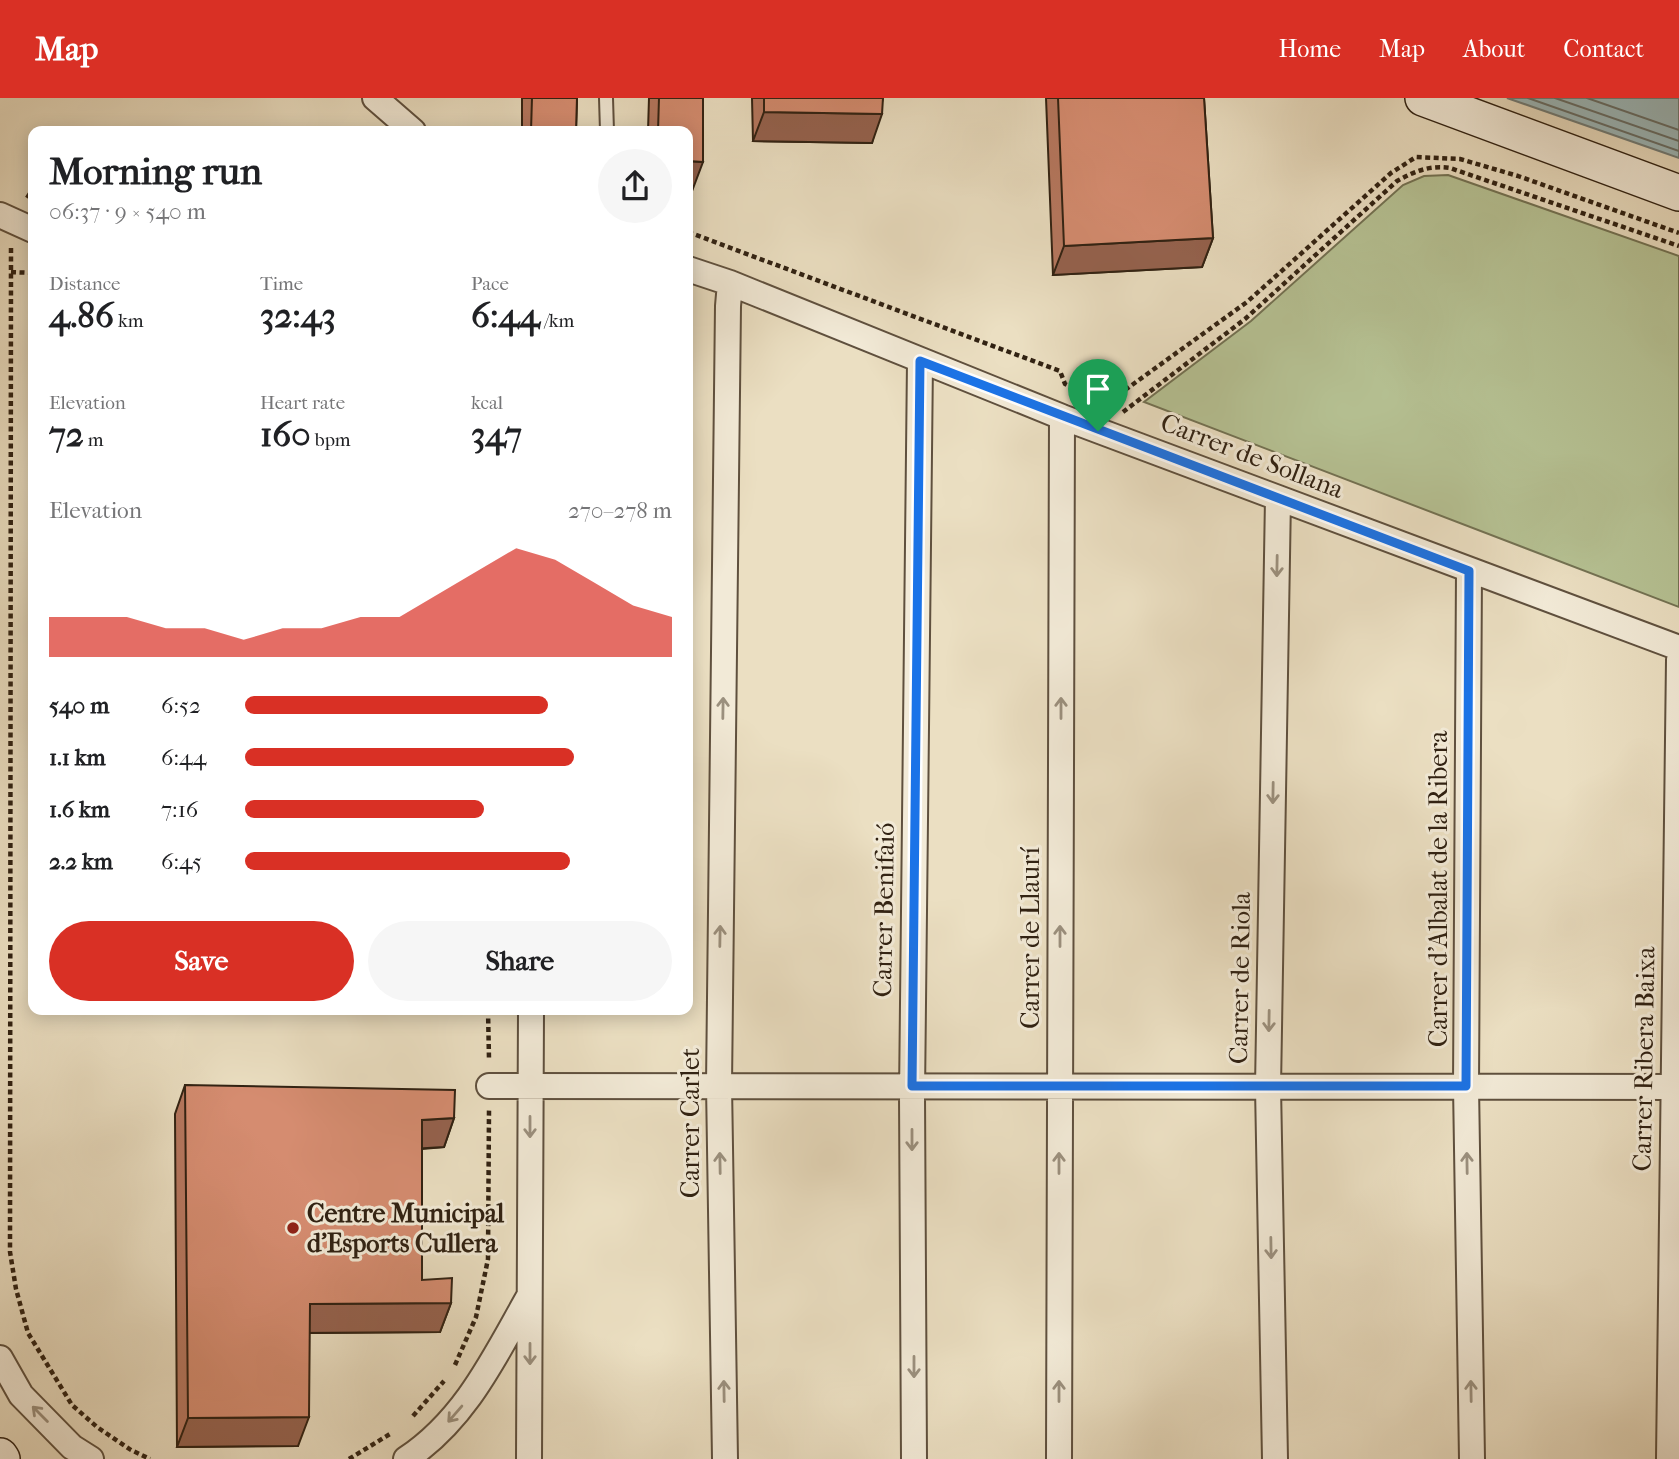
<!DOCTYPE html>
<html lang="en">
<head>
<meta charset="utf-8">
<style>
	body { margin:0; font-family:"IM FELL French Canon",serif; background:#f6f6f6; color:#202124; height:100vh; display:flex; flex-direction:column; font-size:26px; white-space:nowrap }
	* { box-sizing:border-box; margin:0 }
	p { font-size:23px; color:#757577 }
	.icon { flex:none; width:38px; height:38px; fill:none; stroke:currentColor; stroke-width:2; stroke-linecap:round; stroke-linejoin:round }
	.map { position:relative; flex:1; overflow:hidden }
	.drawer { position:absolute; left:28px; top:28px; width:665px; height:889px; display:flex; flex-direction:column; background:#fff; border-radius:14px; box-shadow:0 4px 18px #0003 }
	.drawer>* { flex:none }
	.pin { position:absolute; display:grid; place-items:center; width:60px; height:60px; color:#fff; margin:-72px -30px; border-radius:50% 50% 50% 0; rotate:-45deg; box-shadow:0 0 7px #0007 }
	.pin .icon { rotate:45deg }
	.round { display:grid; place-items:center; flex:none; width:74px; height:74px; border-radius:37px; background:#f6f6f6 }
	.head { display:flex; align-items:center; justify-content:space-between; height:119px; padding:0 21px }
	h1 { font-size:38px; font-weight:700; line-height:52px }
	.figures { display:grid; grid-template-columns:repeat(3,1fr); gap:10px; height:119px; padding:7px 21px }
	.figures div { display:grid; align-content:center }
	.figures b { font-size:35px; font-weight:700 }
	.figures small { font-size:19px; font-weight:400 }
	.figures p { font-size:19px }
	.chart { height:196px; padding:14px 21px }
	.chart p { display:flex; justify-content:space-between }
	.chart svg { width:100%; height:126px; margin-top:7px; fill:#d93025; opacity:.7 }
	.cta { display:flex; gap:14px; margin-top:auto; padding:14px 21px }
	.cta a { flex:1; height:80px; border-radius:42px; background:#d93025; color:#fff; font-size:28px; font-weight:700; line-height:80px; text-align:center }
	.cta a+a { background:#f6f6f6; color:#202124 }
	ul { padding:0 21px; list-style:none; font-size:23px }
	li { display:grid; grid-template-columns:112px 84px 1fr; align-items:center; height:52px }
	li i { height:18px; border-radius:9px; background:#d93025 }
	header { display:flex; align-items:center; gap:42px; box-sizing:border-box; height:98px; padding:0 35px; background:#d93025; color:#fff }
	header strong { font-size:33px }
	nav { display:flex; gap:38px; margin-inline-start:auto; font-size:24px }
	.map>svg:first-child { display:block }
	.green { fill:#b6c294; stroke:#737253; stroke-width:2 }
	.water { fill:#9cbabd; stroke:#717d79; stroke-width:2 }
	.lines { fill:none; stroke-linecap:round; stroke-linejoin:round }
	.shore { stroke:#666e68; stroke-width:2 }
	.lane-casing { stroke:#5f503e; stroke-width:16 }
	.street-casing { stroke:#5f503e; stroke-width:28 }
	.secondary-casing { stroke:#302112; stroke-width:38 }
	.path { stroke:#302112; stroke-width:4.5; stroke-dasharray:5 3.5; stroke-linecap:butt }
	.lane { stroke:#f2ead7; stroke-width:12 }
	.street { stroke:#f2ead7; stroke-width:24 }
	.secondary { stroke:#f2ead7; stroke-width:35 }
	.wall { fill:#b77860; stroke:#302112; stroke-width:2 }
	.shaded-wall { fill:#95624e; stroke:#302112; stroke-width:2 }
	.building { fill:#d58c70; stroke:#302112; stroke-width:2 }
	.oneway { stroke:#9b907e }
	.route-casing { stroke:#fff; stroke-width:14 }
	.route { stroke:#1a73e8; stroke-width:9 }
	.poi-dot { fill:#8f2418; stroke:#f2ead7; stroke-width:2.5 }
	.labels { text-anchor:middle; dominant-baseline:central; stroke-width:6; stroke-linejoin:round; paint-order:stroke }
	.street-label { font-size:26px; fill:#302112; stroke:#f2ead7 }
	.poi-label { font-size:26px; font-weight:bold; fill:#302112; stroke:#f2ead7; text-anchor:start }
</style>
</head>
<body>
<header>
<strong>Map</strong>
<nav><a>Home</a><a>Map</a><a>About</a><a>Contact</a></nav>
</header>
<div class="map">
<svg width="1679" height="1361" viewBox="0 0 1679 1361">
	<rect width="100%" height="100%" fill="#ebdfc2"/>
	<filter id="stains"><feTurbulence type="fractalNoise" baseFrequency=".00286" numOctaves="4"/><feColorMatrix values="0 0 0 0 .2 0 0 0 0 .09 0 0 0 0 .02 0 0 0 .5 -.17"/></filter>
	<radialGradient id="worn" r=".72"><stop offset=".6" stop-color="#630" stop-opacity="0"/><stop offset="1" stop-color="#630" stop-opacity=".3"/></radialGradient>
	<path class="green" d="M1448,77L1679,158V509L1144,304L1251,223L1403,87L1424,78Z"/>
	<path class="water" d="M1507,0H1679V60L1662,54Z"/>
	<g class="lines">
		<path class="shore" d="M1528,0L1679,53
			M1555,0L1679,43
			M1587,0L1679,32"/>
		<defs>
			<path id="lane" d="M606,0L607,33"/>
			<path id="street" d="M375,0L413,33
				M0,117L33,132
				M688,171L730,185L1062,319L1679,550
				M1469,473L1466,988L1472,1361
				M489,988L1679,989
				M0,1260L21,1297L72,1349L91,1361
				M406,1361C465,1322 494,1260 528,1200
				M529,1361L531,912
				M725,1361L719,987L728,208L730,185
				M914,1361L912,997L920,263
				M1059,1361L1062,319
				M1275,1361L1268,989L1278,400
				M1669,1361L1679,562"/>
			<path id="secondary" d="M1423,0L1679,95
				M0,1358L2,1361"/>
		</defs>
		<use href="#lane" class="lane-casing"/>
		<use href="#street" class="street-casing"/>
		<use href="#secondary" class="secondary-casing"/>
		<path class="path" d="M27,100L33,91
			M688,134L1060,273L1065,286L1093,299
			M11,150L10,1154L16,1191L28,1235L72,1307L97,1329L131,1352L150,1361
			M11,174L33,175
			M1104,304L1107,305L1247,204L1391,75L1416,59L1460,61L1518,78L1679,135
			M1123,314L1245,221L1397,83C1415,73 1430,67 1450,70L1679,148
			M488,912L489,961
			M455,1267L476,1219L488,1161L489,1012
			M413,1318L444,1283
			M349,1361L390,1336"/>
		<use href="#lane" class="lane"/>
		<use href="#street" class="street"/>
		<use href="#secondary" class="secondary"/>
	</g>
	<path class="wall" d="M522,0H577L576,33H522Z
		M649,0H703L692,93L688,92V33H648Z
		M752,0H883L872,45L753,43Z
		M1046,0H1204L1213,140L1202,169L1053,177Z
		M185,987L454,1020L444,1049L422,1051V1182L451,1205L440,1234L309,1235L298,1348L177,1349L175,1016Z"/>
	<path class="shaded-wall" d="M764,14L882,16L872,45L753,43Z
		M688,63L703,64L692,93L688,92Z
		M1213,140L1202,169L1053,177L1064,148Z
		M454,1020L444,1049L411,1051L422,1022Z
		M451,1205L440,1234L299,1235L310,1206Z
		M309,1319L298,1348L177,1349L188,1320Z"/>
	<path class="building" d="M532,0H577L576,33H531Z
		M659,0H703V64L688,63V33H658Z
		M764,0H883L882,16L764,14Z
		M1058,0H1204L1213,140L1064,148Z
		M185,987L455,992L454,1020L422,1022V1182L452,1180L451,1205L310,1206L309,1319L188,1320Z"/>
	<defs><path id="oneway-shaft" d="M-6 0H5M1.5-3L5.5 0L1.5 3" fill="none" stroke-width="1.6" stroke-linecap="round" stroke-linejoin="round" transform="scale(1.75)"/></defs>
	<g class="oneway">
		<use href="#oneway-shaft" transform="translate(1277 468) rotate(91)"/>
		<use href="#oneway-shaft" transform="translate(723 610) rotate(-89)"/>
		<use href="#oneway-shaft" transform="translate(1061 610) rotate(-90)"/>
		<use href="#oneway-shaft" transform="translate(1273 695) rotate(91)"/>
		<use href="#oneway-shaft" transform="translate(720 838) rotate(-89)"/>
		<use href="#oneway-shaft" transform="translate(1060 838) rotate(-90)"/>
		<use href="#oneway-shaft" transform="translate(1269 923) rotate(91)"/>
		<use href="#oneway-shaft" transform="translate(530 1029) rotate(90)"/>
		<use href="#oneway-shaft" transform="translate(912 1042) rotate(90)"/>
		<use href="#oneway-shaft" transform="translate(720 1065) rotate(-91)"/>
		<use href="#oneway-shaft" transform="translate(1059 1065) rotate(-90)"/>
		<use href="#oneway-shaft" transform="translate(1467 1065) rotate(-91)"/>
		<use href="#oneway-shaft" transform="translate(1271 1150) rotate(89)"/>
		<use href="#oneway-shaft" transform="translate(530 1256) rotate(90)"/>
		<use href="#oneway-shaft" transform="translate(914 1269) rotate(90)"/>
		<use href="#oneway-shaft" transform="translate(724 1293) rotate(-91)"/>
		<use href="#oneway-shaft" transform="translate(1059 1293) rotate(-90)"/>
		<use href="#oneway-shaft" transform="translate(1471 1293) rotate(-91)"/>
		<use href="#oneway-shaft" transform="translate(40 1316) rotate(-135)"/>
		<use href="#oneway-shaft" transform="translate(455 1316) rotate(131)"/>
	</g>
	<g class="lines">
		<defs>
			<path id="route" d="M920,263L1469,473L1466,988H912Z"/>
		</defs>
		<use href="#route" class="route-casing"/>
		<use href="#route" class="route"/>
	</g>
	<circle class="poi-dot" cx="293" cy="1130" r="7"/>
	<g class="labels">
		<g class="street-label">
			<text transform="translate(1252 358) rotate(21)">Carrer de Sollana</text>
			<text transform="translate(1438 791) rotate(-90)">Carrer d'Albalat de la Ribera</text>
			<text transform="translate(884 812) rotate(-89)">Carrer Benifaió</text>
			<text transform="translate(1030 840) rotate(-90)">Carrer de Llaurí</text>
			<text transform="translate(1240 880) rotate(-89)">Carrer de Riola</text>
			<text transform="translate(1644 961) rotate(-89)">Carrer Ribera Baixa</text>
			<text transform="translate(690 1025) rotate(-90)">Carrer Carlet</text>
		</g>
		<g class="poi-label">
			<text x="307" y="1115">Centre Municipal<tspan x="307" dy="30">d'Esports Cullera</tspan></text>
		</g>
	</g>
	<rect width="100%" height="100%" filter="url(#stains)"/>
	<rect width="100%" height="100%" fill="url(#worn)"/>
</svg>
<div class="pin" style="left:1098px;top:333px;background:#1e9e55"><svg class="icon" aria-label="arrive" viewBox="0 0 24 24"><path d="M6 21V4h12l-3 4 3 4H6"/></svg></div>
<section class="drawer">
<div class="head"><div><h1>Morning run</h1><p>06:37 · 9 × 540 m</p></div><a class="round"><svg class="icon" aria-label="share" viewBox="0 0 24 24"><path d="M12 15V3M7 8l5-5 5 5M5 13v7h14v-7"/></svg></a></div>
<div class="figures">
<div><p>Distance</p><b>4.86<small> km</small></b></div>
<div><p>Time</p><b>32:43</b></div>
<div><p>Pace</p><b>6:44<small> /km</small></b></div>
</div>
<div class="figures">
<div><p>Elevation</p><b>72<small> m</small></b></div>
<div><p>Heart rate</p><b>160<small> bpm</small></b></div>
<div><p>kcal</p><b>347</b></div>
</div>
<div class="chart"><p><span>Elevation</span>270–278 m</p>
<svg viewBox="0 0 160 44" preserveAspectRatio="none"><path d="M0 44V30L10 30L20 30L30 34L40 34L50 38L60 34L70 34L80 30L90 30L100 22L110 14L120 6L130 10L140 18L150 26L160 30V44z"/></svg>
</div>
<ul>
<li><b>540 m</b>6:52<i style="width:71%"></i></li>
<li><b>1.1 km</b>6:44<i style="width:77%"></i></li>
<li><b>1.6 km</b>7:16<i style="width:56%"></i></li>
<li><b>2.2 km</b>6:45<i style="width:76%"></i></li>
</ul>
<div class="cta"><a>Save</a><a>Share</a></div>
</section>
</div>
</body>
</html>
